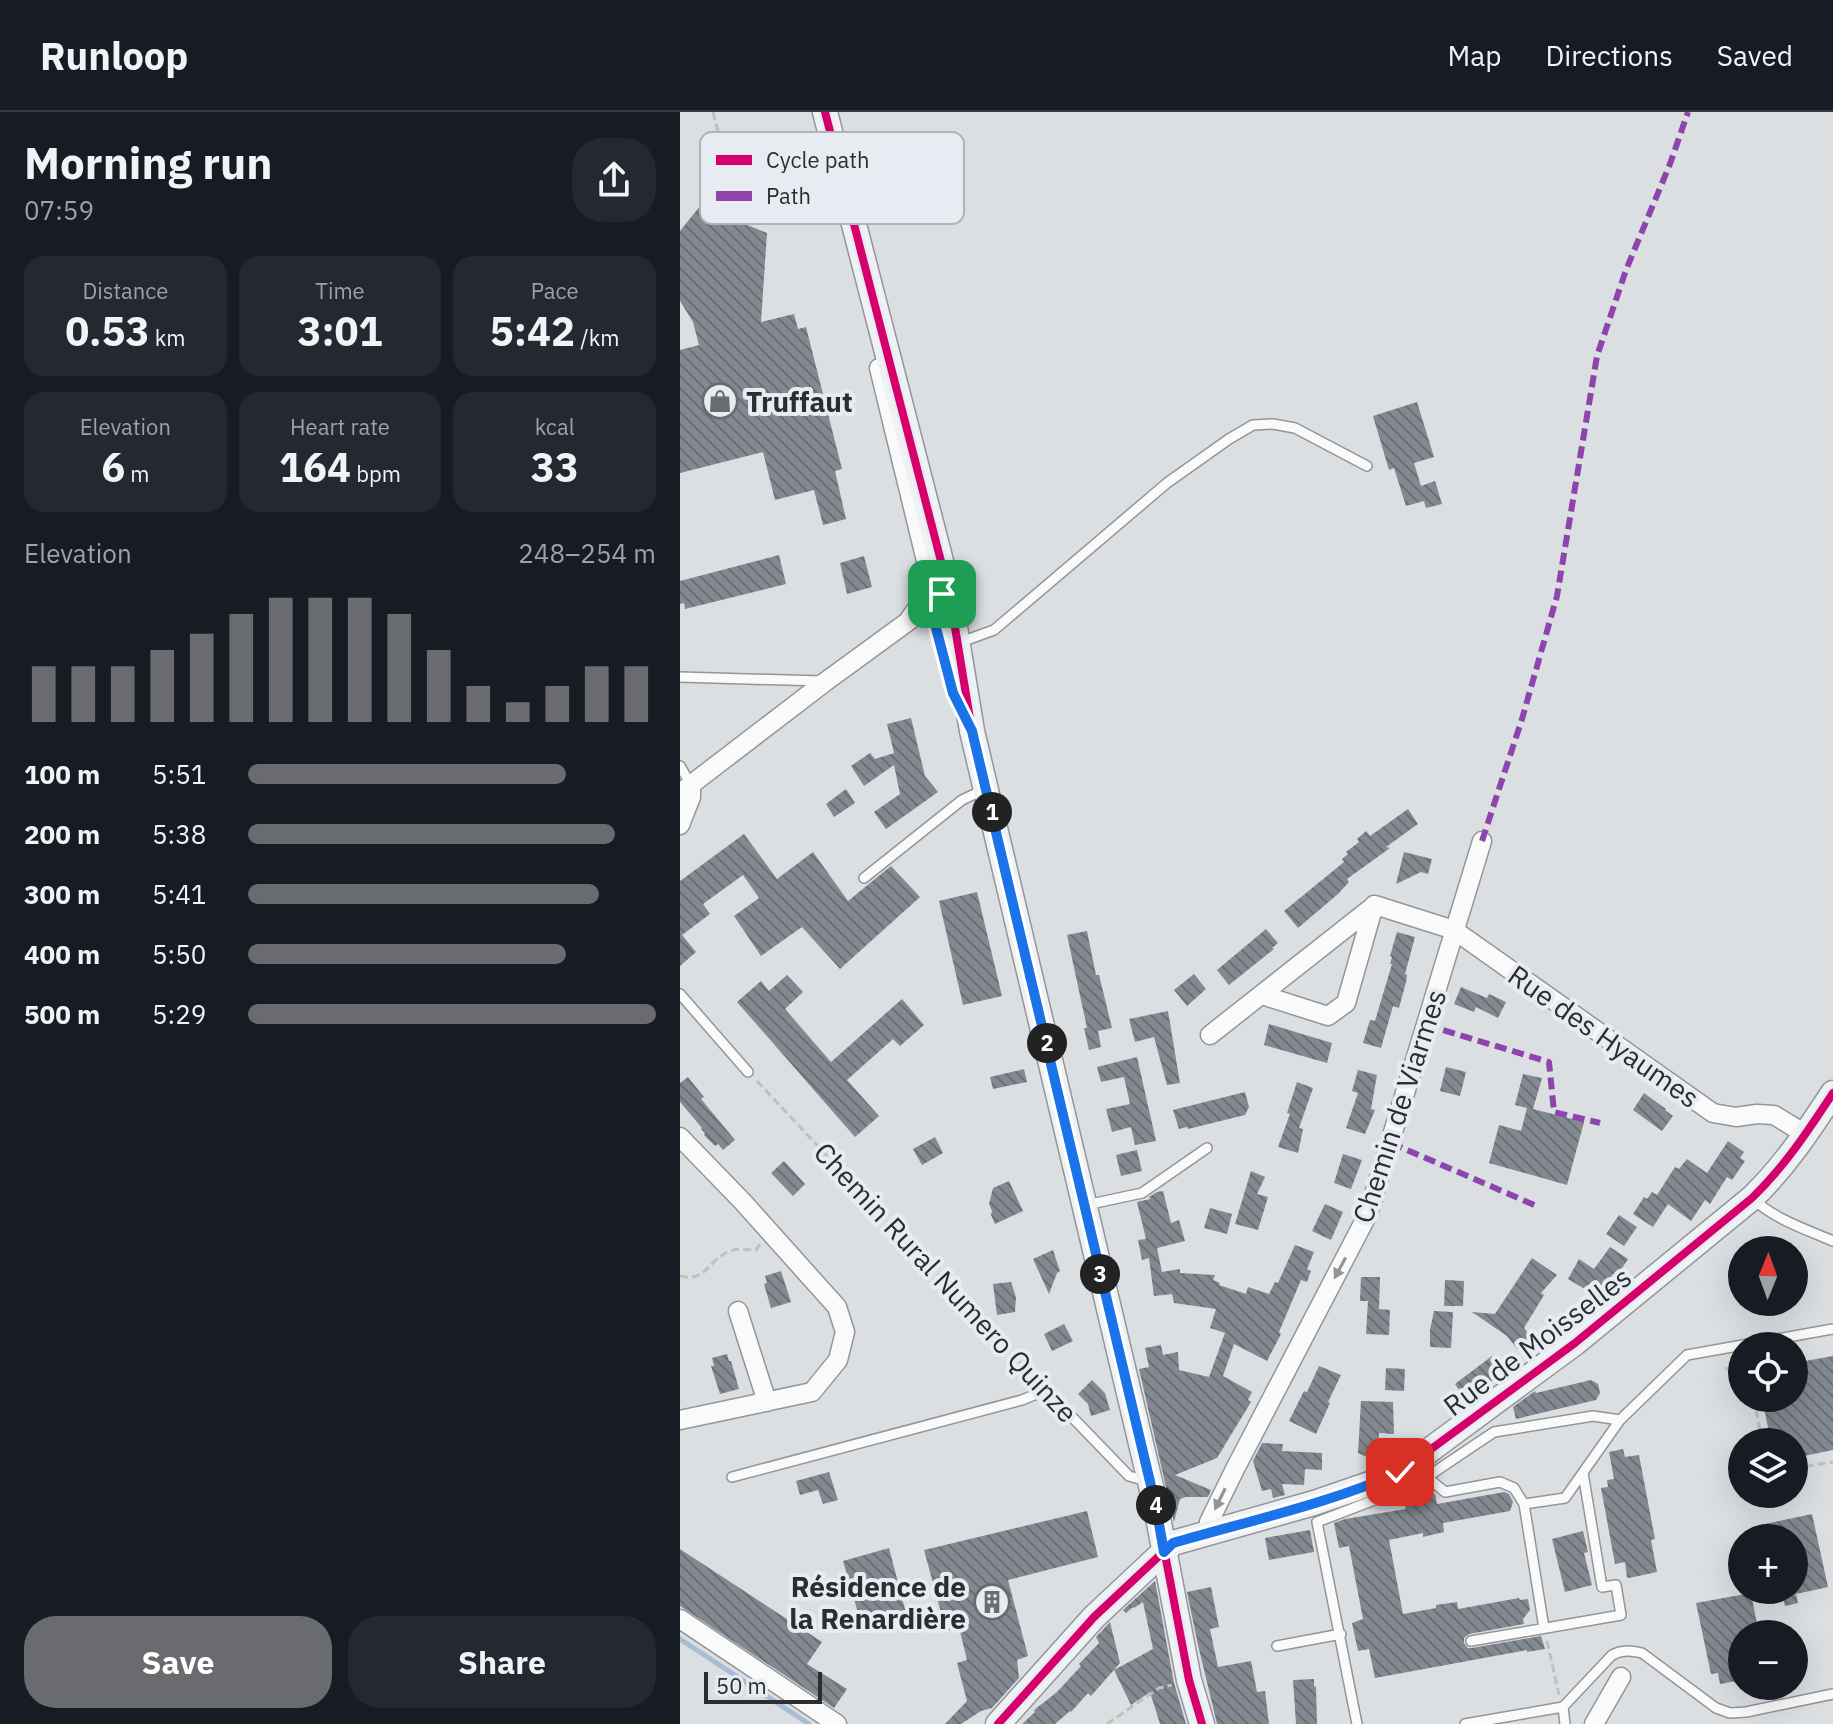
<!DOCTYPE html>
<html lang="en">
<head>
<meta charset="utf-8">
<style>
	body { margin:0; font-family:"IBM Plex Sans",sans-serif; background:#242831; color:#f1f3f6; height:100vh; display:flex; flex-direction:column; font-size:30px; white-space:nowrap }
	* { box-sizing:border-box; margin:0 }
	p { font-size:26px; color:#9ea1a6 }
	.icon { flex:none; width:44px; height:44px; fill:none; stroke:currentColor; stroke-width:2; stroke-linecap:round; stroke-linejoin:round }
	.map { position:relative; flex:1; overflow:hidden }
	.panel { display:flex; flex-direction:column; background:#171b24; width:680px }
	.panel>* { flex:none }
	.needle { width:52px; rotate:1deg }
	.buttons { position:absolute; left:1048px; top:1124px; display:grid; gap:16px }
	.buttons a { display:grid; place-items:center; width:80px; height:80px; border-radius:50%; background:#171b24; box-shadow:0 8px 32px #0002; font-size:40px }
	.scale { position:absolute; left:24px; bottom:20px; width:118px; box-sizing:border-box; padding-left:8px; border:4px solid #2b2d2f; border-top:0; font-size:22px; line-height:28px; white-space:nowrap; color:#2b2d2f; -webkit-text-stroke:6px #e6ecf2; paint-order:stroke }
	.pin { position:absolute; display:grid; place-items:center; width:68px; height:68px; color:#fff; margin:-34px; border-radius:16px; box-shadow:0 4px 12px #0006 }
	.km { position:absolute; width:40px; height:40px; margin:-20px; border-radius:50%; background:#222; color:#fff; font-size:22px; line-height:40px; text-align:center }
	.round { display:grid; place-items:center; flex:none; width:84px; height:84px; border-radius:32px; background:#242831 }
	.headline { display:flex; align-items:center; justify-content:space-between; height:136px; padding:0 24px }
	h1 { font-size:44px; font-weight:700; line-height:60px }
	.metrics { display:grid; grid-template-columns:repeat(3,1fr); gap:12px; height:136px; padding:8px 24px }
	.metrics div { display:grid; align-content:center; border-radius:20px; background:#242831; text-align:center }
	.metrics b { font-size:40px; font-weight:700 }
	.metrics small { font-size:22px; font-weight:400 }
	.metrics p { font-size:22px }
	.chart { height:224px; padding:16px 24px }
	.chart p { display:flex; justify-content:space-between }
	.chart svg { width:100%; height:144px; margin-top:8px; stroke:#696b6e; stroke-width:6 }
	.primary-button { display:flex; gap:16px; margin-top:auto; padding:16px 24px }
	.primary-button a { flex:1; height:92px; border-radius:32px; background:#696b6e; color:#fff; font-size:32px; font-weight:700; line-height:92px; text-align:center }
	.primary-button a+a { background:#242831; color:#f1f3f6 }
	ul { padding:0 24px; list-style:none; font-size:26px }
	li { display:grid; grid-template-columns:128px 96px 1fr; align-items:center; height:60px }
	li i { height:20px; border-radius:10px; background:#696b6e }
	header { display:flex; align-items:center; gap:48px; box-sizing:border-box; height:112px; padding:0 40px; background:#171b24; border-bottom:2px solid #363941 }
	header strong { font-size:38px }
	nav { display:flex; gap:44px; margin-inline-start:auto; font-size:28px }
	main { display:flex; flex:1; min-height:0 }
	.map>svg:first-child { display:block }
	.lines { fill:none; stroke-linecap:round; stroke-linejoin:round }
	.stream { stroke:#a8bdd3; stroke-width:5 }
	.building { fill:url(#building-back-hatch) }
	.lane-casing { stroke:#939598; stroke-width:12 }
	.street-casing { stroke:#939598; stroke-width:21 }
	.secondary-casing { stroke:#939598; stroke-width:27 }
	.path { stroke:#bfc0c0; stroke-width:3; stroke-dasharray:8 4; stroke-linecap:butt }
	.lane { stroke:#fafafb; stroke-width:9 }
	.street { stroke:#fafafb; stroke-width:18 }
	.secondary { stroke:#eff2f5; stroke-width:24 }
	.quiet { stroke:#8e44ad; stroke-width:6; stroke-dasharray:12 6; stroke-linecap:butt }
	.cycleway-casing { stroke:#e6ecf2; stroke-width:13 }
	.cycleway { stroke:#d6006c; stroke-width:8 }
	.oneway { fill:#929495 }
	.route-casing { stroke:#fff; stroke-width:16 }
	.route { stroke:#1a73e8; stroke-width:10 }
	.labels { text-anchor:middle; dominant-baseline:central; stroke-width:8; stroke-linejoin:round; paint-order:stroke }
	.poi-label { font-size:28px; font-weight:bold; fill:#2b2d2f; stroke:#e6ecf2; text-anchor:start }
	.street-label { font-size:28px; fill:#2b2d2f; stroke:#e6ecf2 }
	.key { fill:#e6ecf2; stroke:#aeb3b8; stroke-width:2 }
	.key-label { font-size:22px; fill:#2b2d2f }
</style>
</head>
<body>
<header>
<strong>Runloop</strong>
<nav><a>Map</a><a>Directions</a><a>Saved</a></nav>
</header>
<main>
<section class="panel">
<div class="headline"><div><h1>Morning run</h1><p>07:59</p></div><a class="round"><svg class="icon" aria-label="share" viewBox="0 0 24 24"><path d="M12 15V3M7 8l5-5 5 5M5 13v7h14v-7"/></svg></a></div>
<div class="metrics">
<div><p>Distance</p><b>0.53<small> km</small></b></div>
<div><p>Time</p><b>3:01</b></div>
<div><p>Pace</p><b>5:42<small> /km</small></b></div>
</div>
<div class="metrics">
<div><p>Elevation</p><b>6<small> m</small></b></div>
<div><p>Heart rate</p><b>164<small> bpm</small></b></div>
<div><p>kcal</p><b>33</b></div>
</div>
<div class="chart"><p><span>Elevation</span>248–254 m</p>
<svg viewBox="0 0 160 44" preserveAspectRatio="none"><path d="M5 44V27M15 44V27M25 44V27M35 44V22M45 44V17M55 44V11M65 44V6M75 44V6M85 44V6M95 44V11M105 44V22M115 44V33M125 44V38M135 44V33M145 44V27M155 44V27"/></svg>
</div>
<ul>
<li><b>100 m</b>5:51<i style="width:78%"></i></li>
<li><b>200 m</b>5:38<i style="width:90%"></i></li>
<li><b>300 m</b>5:41<i style="width:86%"></i></li>
<li><b>400 m</b>5:50<i style="width:78%"></i></li>
<li><b>500 m</b>5:29<i style="width:100%"></i></li>
</ul>
<div class="primary-button"><a>Save</a><a>Share</a></div>
</section>
<div class="map">
<svg width="1153" height="1612" viewBox="0 0 1153 1612">
	<defs>
		<pattern id="building-back-hatch" width="6" height="6" patternUnits="userSpaceOnUse" patternTransform="scale(2)"><rect width="6" height="6" fill="#838990"/><path d="M-1 5l2 2M0 0l6 6M5-1l2 2" fill="none" stroke="#6b7076"/></pattern>
	</defs>
	<rect width="100%" height="100%" fill="#dcdfe2"/>
	<g class="lines">
		<path class="stream" d="M0,1527L129,1612"/>
	</g>
	<path class="building" d="M20,94L87,121L81,210L114,202L118,217L126,215L162,357L155,359L166,407L143,413L134,378L95,388L83,340L0,361V238L19,233L13,210L0,189V119Z
		M737,290L754,345L734,351L741,374L755,369L762,392L746,396L744,389L726,394L714,356L709,358L693,304Z
		M99,443L106,472L5,497L4,491L0,492V469Z
		M184,444L192,475L167,482L160,451Z
		M231,606L245,664L258,680L206,717L194,700L220,682L214,653L184,674L171,654L190,641L195,647L214,641L207,612Z
		M166,677L175,691L154,705L146,692Z
		M728,697L738,712L706,735L710,736L667,767L669,770L658,782L618,816L604,799L664,750L662,747L668,742L666,740L679,730L677,727L686,719L690,724Z
		M64,722L97,767L133,740L168,789L211,754L240,785L160,857L122,815L81,844L54,804L79,786L63,763L23,792L30,802L2,823L16,840L0,854V769Z
		M724,740L752,747L748,762L741,760L716,772Z
		M297,780L322,884L283,893L259,789Z
		M586,817L598,831L592,836L594,837L549,873L537,858Z
		M407,819L416,863H419L432,916L418,919L421,935L409,938L404,916H407L387,823Z
		M717,820L735,825L725,862L727,863L726,870L719,896L713,894L701,936L683,931L690,908L695,909L712,852H710L712,845L710,844Z
		M514,862L526,877L507,894L494,878Z
		M107,863L123,880L105,897L151,950L222,887L244,913L220,934L213,927L167,968L199,1004L175,1025L57,890L81,869L89,879Z
		M781,875L807,886L809,882L826,890L818,906L796,895L794,900L774,892Z
		M488,899L500,971L487,973L474,925L455,930L449,907Z
		M589,912L652,931L647,951L584,933Z
		M457,945L476,1029L455,1033L451,1015L432,1020L426,997L450,992L444,965L421,970L417,955Z
		M766,955L786,960L780,984L760,979Z
		M344,957L347,970L313,977L310,965Z
		M678,958L697,963L691,997L695,998L685,1022L666,1016L678,981L672,979Z
		M843,962L862,966L853,997L904,1010L887,1073L809,1051L819,1013L841,1019L847,996L835,993Z
		M8,965L24,985L21,987L55,1028L43,1038L38,1032L35,1034L24,1023L25,1021L21,1017L22,1016L0,990V971Z
		M617,970L633,976L619,1016L623,1017L618,1041L598,1035L610,1002L607,1001Z
		M565,980L569,995L565,1003L508,1017L507,1015L499,1017L493,998Z
		M964,981L986,997L985,998L993,1004L982,1019L953,998Z
		M255,1025L263,1041L242,1053L233,1037Z
		M1048,1029L1064,1040L1060,1046L1065,1049L1052,1068L1047,1065L1030,1092L1025,1088L1011,1109L988,1092L973,1115L953,1102L964,1085L967,1087L972,1080L977,1083L995,1055L999,1057L1007,1047L1027,1061Z
		M457,1038L462,1059L441,1064L436,1043Z
		M663,1042L682,1048L671,1077L654,1071Z
		M104,1049L125,1072L113,1084L91,1061Z
		M571,1059L585,1065L577,1082L588,1085L578,1118L555,1112Z
		M329,1069L343,1099L315,1112L311,1103L312,1099L309,1092L313,1076Z
		M483,1079L491,1111L499,1108L505,1129L477,1136L482,1160L500,1157V1161L535,1163L533,1168L540,1171L539,1173L566,1182L568,1175L589,1182L595,1170L598,1171L615,1133L634,1140L627,1157L631,1159L627,1170L621,1168L599,1220L601,1222L587,1249L554,1232L543,1264L572,1280L568,1288L571,1290L537,1346L495,1363L531,1378L528,1385H506L500,1387L494,1410L459,1257L469,1255L465,1236L481,1233L483,1243L498,1240L499,1258L529,1265L545,1221L530,1216L536,1197L494,1191L492,1182L474,1184L469,1146L462,1148L458,1128L466,1127L457,1090L470,1087L469,1085L477,1080Z
		M645,1092L663,1100L651,1128L632,1119Z
		M530,1096L552,1102L547,1122L524,1116Z
		M939,1103L957,1115L944,1134L926,1122Z
		M930,1135L948,1147L937,1164L933,1162L918,1185L888,1167L899,1147L914,1157Z
		M373,1138L380,1159L377,1161L369,1182L353,1147Z
		M852,1146L877,1163L861,1181L864,1183L844,1216L852,1227L838,1238L827,1224L792,1200L815,1202Z
		M101,1159L111,1190L91,1196L84,1172L87,1171L85,1164Z
		M681,1165H700L699,1197L710,1198L709,1223L686,1222L688,1189H680Z
		M765,1168L784,1169L783,1194H764Z
		M331,1170L336,1185L335,1200L317,1203L313,1172Z
		M754,1199L773,1200L771,1236L750,1235V1218Z
		M384,1212L393,1229L372,1239L364,1222Z
		M47,1242L49,1249H51L59,1277L40,1282L31,1254H34L32,1246Z
		M812,1244L823,1259L799,1280L798,1277L785,1287L775,1272Z
		M1153,1244V1338L1114,1346V1330H1091L1082,1286H1114V1251Z
		M639,1254L661,1263L648,1290L650,1291L636,1322L609,1309L624,1279L627,1280Z
		M706,1256L725,1257L724,1279L705,1278Z
		M412,1268L425,1281L430,1298L411,1304L408,1292L398,1282Z
		M911,1268L918,1272L920,1281L916,1288L836,1307L833,1295L855,1279L856,1281Z
		M681,1289L713,1290L714,1322L699,1321L698,1345H687L678,1341Z
		M582,1331L603,1332L602,1339L642,1341V1358L625,1357L624,1373L602,1372L605,1383L593,1386L591,1377L582,1379L573,1349Z
		M943,1337L945,1345L959,1343L975,1427L971,1428L977,1460L949,1466L947,1465L945,1450L935,1452L921,1376L928,1375L927,1368L934,1367L929,1340Z
		M149,1360L158,1388L143,1392L138,1378L120,1383L116,1369Z
		M743,1375L745,1383L755,1382L757,1392L824,1380L829,1382L833,1390L830,1399L763,1411L764,1420L743,1425V1421L709,1428L723,1502L756,1496V1493L777,1490L778,1497L839,1486L840,1488L848,1487L850,1498L843,1507L844,1512L789,1522L784,1526V1531L788,1536H792L861,1524L865,1537L847,1540V1538L695,1566L689,1537L678,1539L672,1511L683,1507L669,1434L659,1436L654,1411L665,1407L726,1397L723,1384Z
		M407,1399L418,1445L328,1468L348,1544L337,1548L339,1566L312,1596L301,1599L281,1612H265L287,1589L277,1551L287,1548L279,1515L266,1519L244,1438Z
		M1132,1402L1148,1475L1116,1482L1118,1491L1105,1494L1101,1478H1114V1426H1083L1080,1413Z
		M630,1418L634,1440L589,1448L585,1426Z
		M903,1419L908,1440L904,1441L912,1473L885,1480L872,1427Z
		M209,1436L227,1505L183,1518L163,1449Z
		M0,1437L142,1530L127,1552L167,1577L154,1596L0,1494Z
		M475,1469L494,1571L506,1612H480L470,1580L451,1593L434,1558L473,1537L463,1490L454,1496L453,1495L446,1501L443,1498Z
		M531,1475L539,1515L530,1517L538,1555L571,1549L577,1580L585,1579L589,1612H537L518,1533L507,1480Z
		M1071,1481L1079,1522H1062V1568L1040,1572L1038,1561L1031,1562L1016,1491Z
		M430,1510L440,1551L411,1584L408,1581L391,1600L390,1599L375,1612H342L355,1600L354,1598L377,1580L401,1554L399,1552L419,1531L416,1525Z
		M634,1567V1574L636,1575L637,1612H616L613,1568Z"/>
	<g class="lines">
		<defs>
			<path id="lane" d="M278,531L314,518L487,371L549,327L573,313L593,312L615,316L687,354
				M0,565L141,569
				M0,654L11,673
				M184,766L282,688L303,678
				M0,882L68,960
				M1072,1086C1094,1107 1125,1117 1153,1129
				M406,1093L462,1081L527,1036
				M52,1365L342,1288L354,1283L364,1276L449,1364L466,1369
				M747,1365L765,1380L820,1370L834,1376L844,1392L864,1516
				M844,1392L885,1386L940,1308L1007,1243L1153,1217
				M791,1529L941,1503L936,1473L922,1475L903,1361
				M597,1534L661,1522
				M677,1612L637,1410L705,1384L747,1365L814,1320L913,1304L940,1308
				M785,1612L883,1595
				M885,1612L883,1595L932,1543C942,1538 950,1538 962,1541L1036,1596L1050,1601L1066,1600L1153,1582"/>
			<path id="street" d="M199,256L248,457C250,476 242,491 230,506
				M0,681L145,570L241,500
				M0,713L11,685V673
				M582,883L648,904L666,891L694,793
				M530,923L695,793L774,818L1033,1001L1056,1005L1077,1002L1094,1003L1125,1022
				M0,1025L63,1090L157,1195L165,1220L158,1248L132,1280L0,1308
				M58,1199L87,1290
				M531,1420L529,1410L555,1357L688,1102L802,729
				M0,1507L157,1612
				M914,1612L941,1565"/>
			<path id="secondary" d="M145,0L263,457L265,472L271,491L292,619L476,1395L509,1568L522,1612
				M318,1612L414,1505L493,1431L634,1391L701,1368L720,1360L895,1231L1072,1086C1105,1054 1128,1019 1153,981"/>
		</defs>
		<use href="#lane" class="lane-casing"/>
		<use href="#street" class="street-casing"/>
		<use href="#secondary" class="secondary-casing"/>
		<path class="path" d="M33,0L50,67L34,100
			M50,67L70,114
			M77,969L356,1267
			M0,1164C26,1171 30,1146 50,1139C57,1136 68,1138 76,1138L80,1132
			M1045,1257L1062,1254
			M1074,1286L1082,1330
			M1114,1356L1153,1350
			M867,1529L879,1583
			M427,1612L479,1576L492,1573"/>
		<use href="#lane" class="lane"/>
		<use href="#street" class="street"/>
		<use href="#secondary" class="secondary"/>
		<path class="quiet" d="M802,729L842,607L877,484L917,244L946,158L990,52L1008,0
			M746,913L869,950L874,1000L920,1011
			M711,1031L859,1095"/>
		<defs>
			<path id="cycleway" d="M145,0L263,457L265,472L271,491L292,619L476,1395L509,1568L522,1612
				M241,491L255,512L273,581L276,588
				M318,1612L414,1505L493,1431L634,1391L701,1368L720,1360L895,1231L1072,1086C1105,1054 1128,1019 1153,981"/>
		</defs>
		<use href="#cycleway" class="cycleway-casing"/>
		<use href="#cycleway" class="cycleway"/>
	</g>
	<defs><path id="oneway-solid" d="M-6-.8H1V-3.2L6.5 0L1 3.2V.8H-6Z" transform="scale(2)"/></defs>
	<g class="oneway">
		<use href="#oneway-solid" transform="translate(660 1156) rotate(118)"/>
		<use href="#oneway-solid" transform="translate(540 1387) rotate(116)"/>
	</g>
	<g class="lines">
		<defs>
			<path id="route" d="M262,482L246,497L255,512L273,581L292,619L476,1395L484,1440L493,1431C568,1409 648,1392 720,1360"/>
		</defs>
		<use href="#route" class="route-casing"/>
		<use href="#route" class="route"/>
	</g>
	<defs>
		<symbol id="shop-ring" viewBox="-11 -11 22 22"><circle r="9.5" fill="#e6ecf2" stroke="#696b6e" stroke-width="1.5"/><path d="M-5-2.5h2.3a2.7 3.5 0 0 1 5.4 0H5L5.5 6h-11ZM-1.5-2.5h3a1.5 2.3 0 0 0-3 0Z" fill="#696b6e"/></symbol>
		<symbol id="building-ring" viewBox="-11 -11 22 22"><circle r="9.5" fill="#e6ecf2" stroke="#696b6e" stroke-width="1.5"/><path d="M-4-6H4V6H1V3H-1V6H-4ZM-2.5-4.3h1.7v1.8h-1.7ZM.8-4.3h1.7v1.8H.8ZM-2.5-1h1.7V.8h-1.7ZM.8-1h1.7V.8H.8Z" fill="#696b6e"/></symbol>
	</defs>
	<g fill-rule="evenodd">
		<use href="#shop-ring" x="20" y="269" width="40" height="40"/>
		<use href="#building-ring" x="292" y="1470" width="40" height="40"/>
	</g>
	<g class="labels">
		<g class="poi-label">
			<text x="66" y="289">Truffaut</text>
			<text x="286" y="1474" text-anchor="end">Résidence de<tspan x="286" dy="32">la Renardière</tspan></text>
		</g>
		<g class="street-label">
			<text transform="translate(924 924) rotate(35)">Rue des Hyaumes</text>
			<text transform="translate(719 994) rotate(-72)">Chemin de Viarmes</text>
			<text transform="translate(266 1170) rotate(47)">Chemin Rural Numero Quinze</text>
			<text transform="translate(857 1229) rotate(-37)">Rue de Moisselles</text>
		</g>
	</g>
	<rect x="20" y="20" width="264" height="92" rx="12" class="key"/>
	<rect x="36" y="43" width="36" height="10" fill="#d6006c"/>
	<rect x="36" y="79" width="36" height="10" fill="#8e44ad"/>
	<g class="key-label">
		<text x="86" y="56">Cycle path</text>
		<text x="86" y="92">Path</text>
	</g>
</svg>
<div class="buttons">
<a><svg class="needle" viewBox="-14 -14 28 28"><path d="M0-13l5 13h-10z" fill="#e53935"/><path d="M0 13l5-13h-10z" fill="#9ea1a6"/></svg></a>
<a><svg class="icon" aria-label="locate" viewBox="0 0 24 24"><circle cx="12" cy="12" r="6"/><path d="M12 2v4M12 18v4M2 12h4M18 12h4"/></svg></a>
<a><svg class="icon" aria-label="layers" viewBox="0 0 24 24"><path d="M12 4l9 5-9 5-9-5zM3 14l9 5 9-5"/></svg></a>
<a>+</a>
<a>−</a>
</div>
<div class="scale">50 m</div>
<div class="pin" style="left:262px;top:482px;background:#1e9e55"><svg class="icon" aria-label="arrive" viewBox="0 0 24 24"><path d="M6 21V4h12l-3 4 3 4H6"/></svg></div>
<div class="pin" style="left:720px;top:1360px;background:#d93025"><svg class="icon" aria-label="check" viewBox="0 0 24 24"><path d="M5 12l5 5 9-10"/></svg></div>
<b class="km" style="left:312px;top:700px">1</b>
<b class="km" style="left:367px;top:931px">2</b>
<b class="km" style="left:420px;top:1162px">3</b>
<b class="km" style="left:476px;top:1393px">4</b>
</div>
</main>
</body>
</html>
